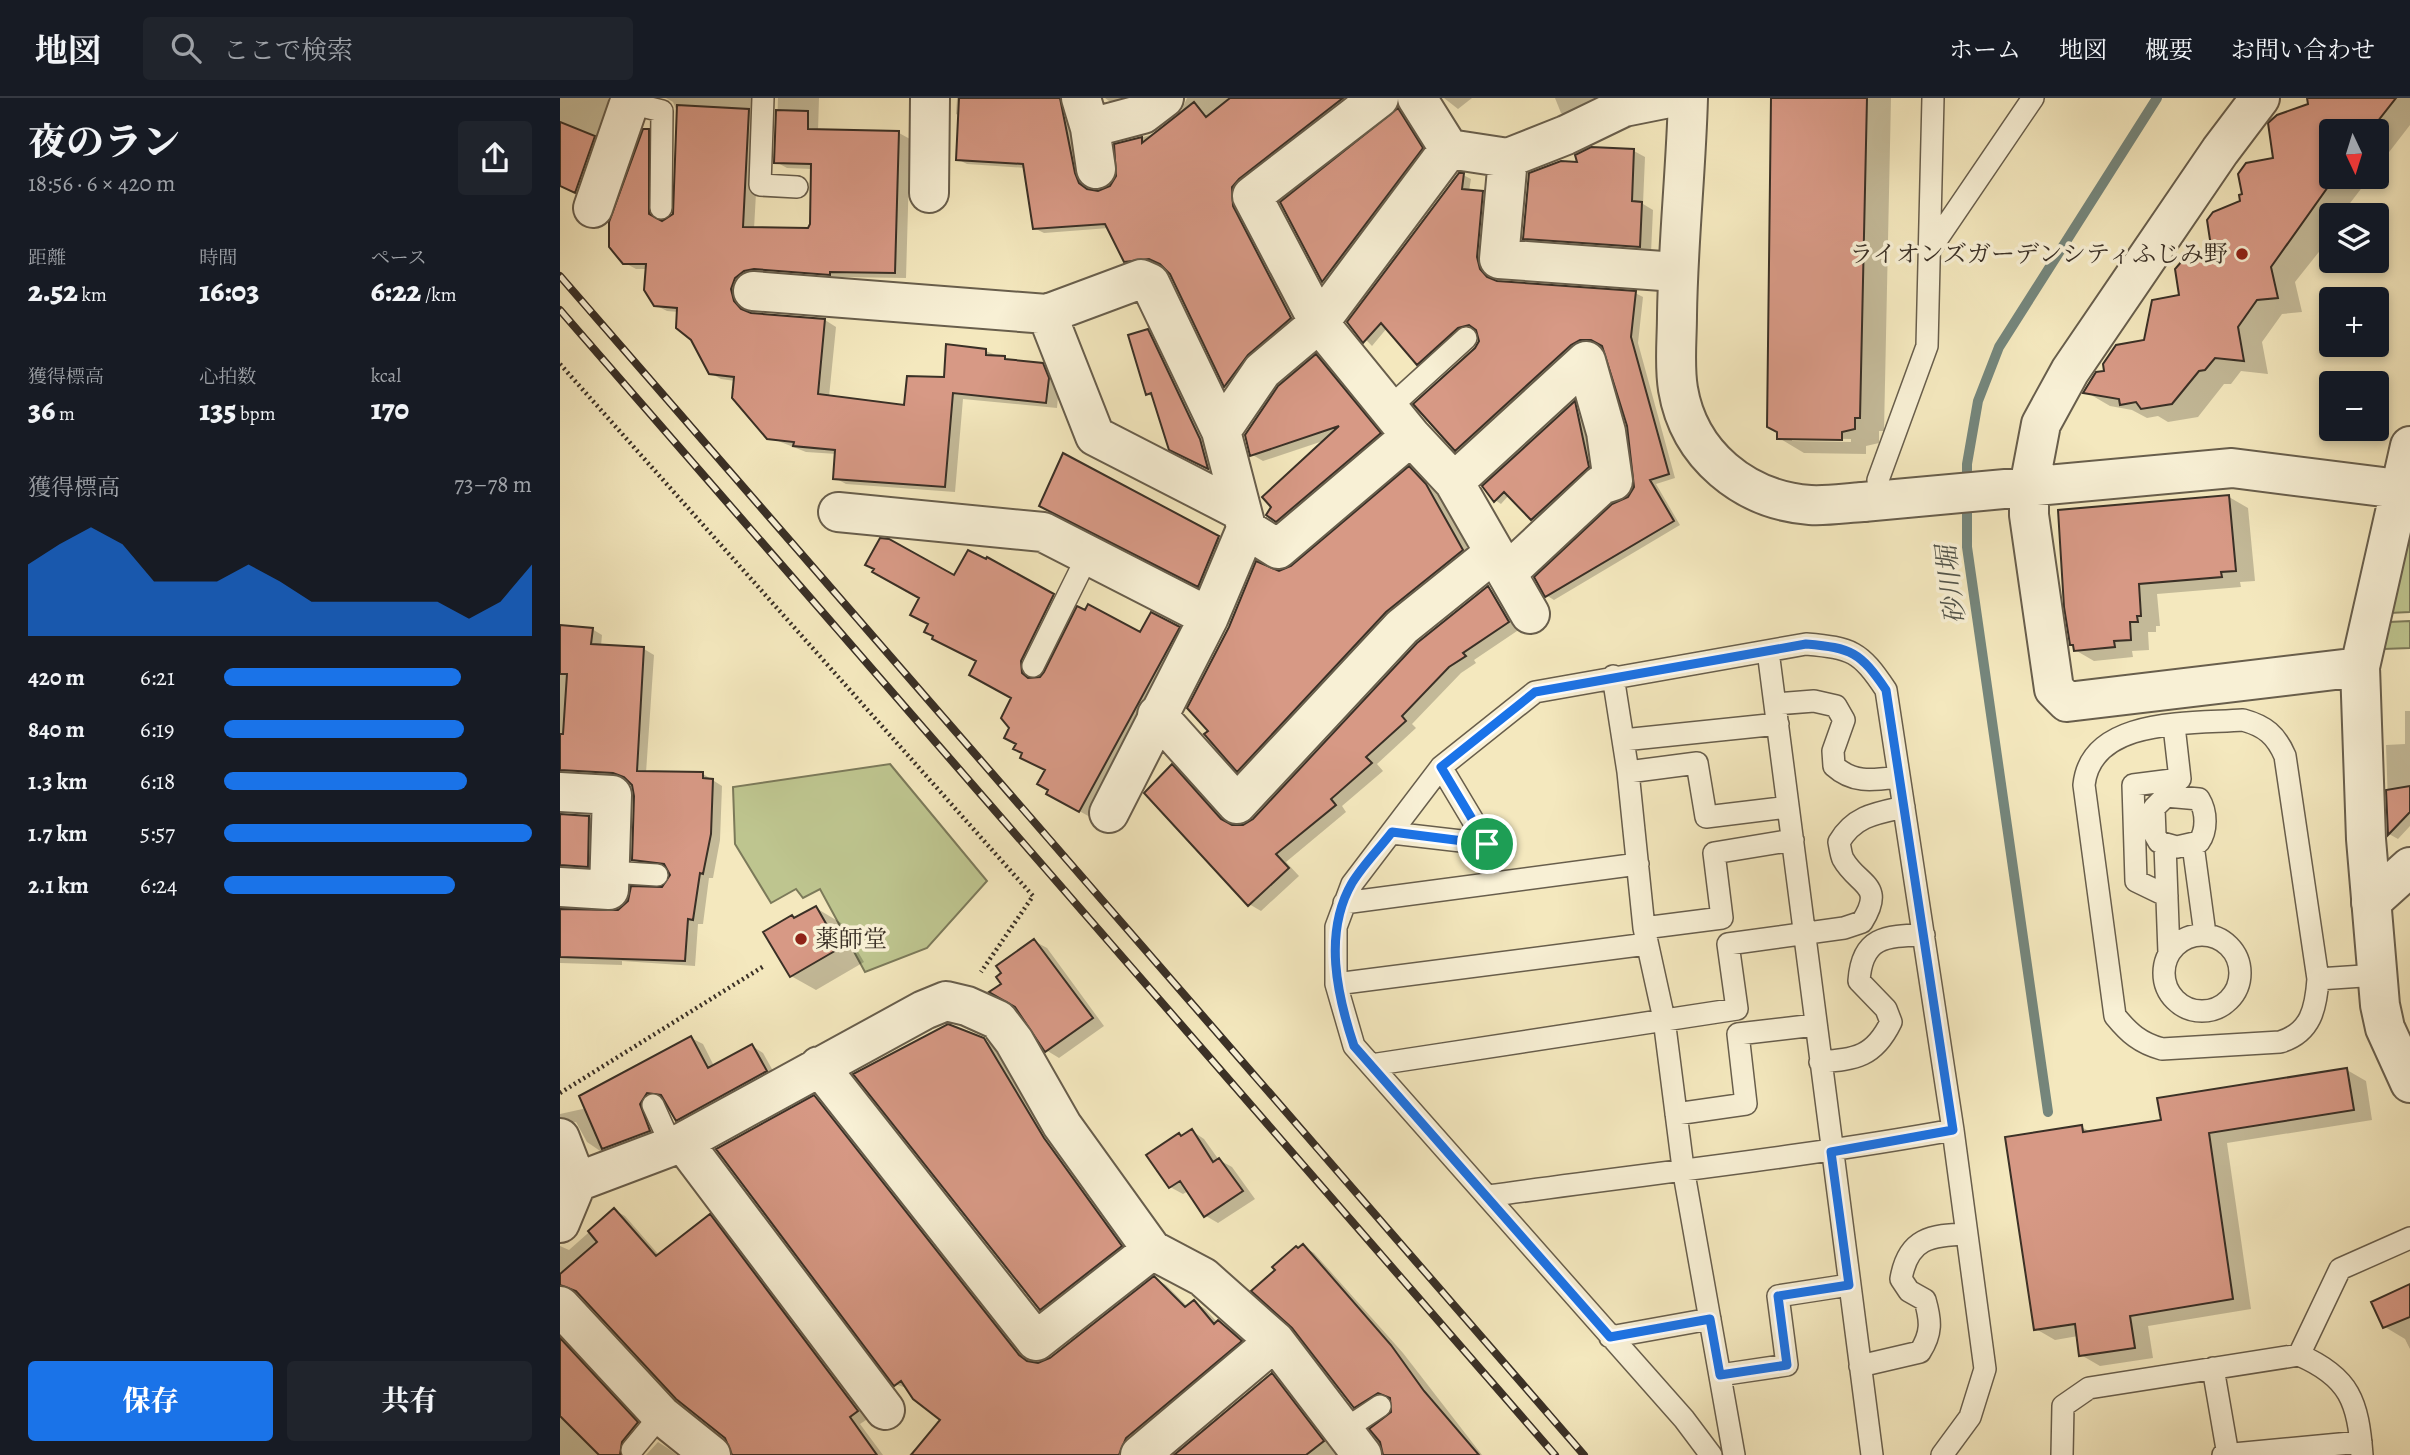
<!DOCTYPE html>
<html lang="ja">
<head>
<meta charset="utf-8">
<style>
	body { margin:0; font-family:Alegreya,"Noto Serif JP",serif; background:#20242c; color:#f1f3f6; height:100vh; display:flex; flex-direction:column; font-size:26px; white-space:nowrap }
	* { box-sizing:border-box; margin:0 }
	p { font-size:23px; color:#9ea1a6 }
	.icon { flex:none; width:38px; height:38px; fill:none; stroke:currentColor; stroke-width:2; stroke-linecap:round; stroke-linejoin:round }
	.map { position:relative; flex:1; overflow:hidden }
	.panel { display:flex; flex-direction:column; background:#171b24; width:560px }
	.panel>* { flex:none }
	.needle { width:46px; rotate:176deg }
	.buttons { position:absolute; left:1759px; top:21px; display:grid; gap:14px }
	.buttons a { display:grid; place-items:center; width:70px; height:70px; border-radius:7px; background:#171b24; box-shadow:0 4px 10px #0003; font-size:35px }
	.pin { position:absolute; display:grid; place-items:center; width:60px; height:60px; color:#fff; margin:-30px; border:4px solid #fff; border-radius:50%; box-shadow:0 2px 7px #0007 }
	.round { display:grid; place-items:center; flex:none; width:74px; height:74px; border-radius:7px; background:#20242c }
	.summary { display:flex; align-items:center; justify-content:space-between; height:119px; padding:0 28px }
	h1 { font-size:38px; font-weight:800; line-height:52px }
	.stats { display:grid; grid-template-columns:repeat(3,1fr); gap:10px; height:119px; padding:7px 28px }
	.stats div { display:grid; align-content:center }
	.stats b { font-size:30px; font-weight:800 }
	.stats small { font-size:19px; font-weight:400 }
	.stats p { font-size:19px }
	.chart { height:196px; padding:14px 28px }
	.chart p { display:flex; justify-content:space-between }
	.chart svg { width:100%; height:126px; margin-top:7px; fill:#1a73e8; opacity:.7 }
	.cta { display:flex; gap:14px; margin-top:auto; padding:14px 28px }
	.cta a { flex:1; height:80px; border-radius:7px; background:#1a73e8; color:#fff; font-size:28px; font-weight:800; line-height:80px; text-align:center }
	.cta a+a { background:#20242c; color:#f1f3f6 }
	ul { padding:0 28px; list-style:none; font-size:23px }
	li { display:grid; grid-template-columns:112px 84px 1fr; align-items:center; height:52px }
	li i { height:18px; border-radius:9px; background:#1a73e8 }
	header { display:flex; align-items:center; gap:42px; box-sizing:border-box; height:98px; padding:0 35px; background:#171b24; border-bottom:2px solid #363941 }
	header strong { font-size:33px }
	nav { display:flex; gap:38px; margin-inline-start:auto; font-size:24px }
	.search { width:490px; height:63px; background:#20242c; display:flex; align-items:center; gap:18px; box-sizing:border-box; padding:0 24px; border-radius:7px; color:#9ea1a6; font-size:26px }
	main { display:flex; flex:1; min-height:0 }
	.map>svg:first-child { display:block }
	.green { fill:#bec58f; stroke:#7c7a5a; stroke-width:2 }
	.shadow { fill:#0003; fill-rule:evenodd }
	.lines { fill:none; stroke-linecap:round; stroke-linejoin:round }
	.stream { stroke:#75867c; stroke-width:10 }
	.building { fill:#d79985; stroke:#3a3026; stroke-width:2 }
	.service-casing { stroke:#685e4c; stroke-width:24 }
	.minor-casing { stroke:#685e4c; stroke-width:42 }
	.tertiary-casing { stroke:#685e4c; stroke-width:42 }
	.path { stroke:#3a3026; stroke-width:4.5; stroke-dasharray:2 3.5; stroke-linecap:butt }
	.service { stroke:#f8f0d5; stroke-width:21 }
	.minor { stroke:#f8f0d5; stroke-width:38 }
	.tertiary { stroke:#f8f0d5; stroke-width:38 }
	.rail-casing { stroke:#3a3026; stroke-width:8 }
	.rail { stroke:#f8f0d5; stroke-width:5; stroke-dasharray:16; stroke-linecap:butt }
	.route-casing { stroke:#fff; stroke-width:14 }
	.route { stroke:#1a73e8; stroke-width:9 }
	.poi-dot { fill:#8f2418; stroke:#f8f0d5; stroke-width:2.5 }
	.labels { text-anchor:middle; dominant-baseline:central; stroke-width:7; stroke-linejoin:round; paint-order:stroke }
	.poi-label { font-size:24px; fill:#3a3026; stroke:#f8f0d5; text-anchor:end }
	.water-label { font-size:26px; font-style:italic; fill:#52544a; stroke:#f8f0d5 }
</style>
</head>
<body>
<header>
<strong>地図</strong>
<div class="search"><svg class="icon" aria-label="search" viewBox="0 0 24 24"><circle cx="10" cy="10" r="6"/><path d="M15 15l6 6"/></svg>ここで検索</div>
<nav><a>ホーム</a><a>地図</a><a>概要</a><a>お問い合わせ</a></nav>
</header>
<main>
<section class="panel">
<div class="summary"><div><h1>夜のラン</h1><p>18:56 · 6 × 420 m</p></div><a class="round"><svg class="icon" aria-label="share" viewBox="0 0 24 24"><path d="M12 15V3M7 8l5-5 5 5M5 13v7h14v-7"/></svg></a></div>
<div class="stats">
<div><p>距離</p><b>2.52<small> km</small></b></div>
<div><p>時間</p><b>16:03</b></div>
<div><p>ペース</p><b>6:22<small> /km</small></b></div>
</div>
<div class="stats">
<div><p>獲得標高</p><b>36<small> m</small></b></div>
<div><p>心拍数</p><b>135<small> bpm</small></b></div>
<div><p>kcal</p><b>170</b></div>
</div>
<div class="chart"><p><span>獲得標高</span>73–78 m</p>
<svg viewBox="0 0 160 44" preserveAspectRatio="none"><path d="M0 44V19L10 12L20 6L30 12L40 25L50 25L60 25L70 19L80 25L90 32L100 32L110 32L120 32L130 32L140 38L150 32L160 19V44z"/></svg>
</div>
<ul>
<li><b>420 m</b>6:21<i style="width:77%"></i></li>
<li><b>840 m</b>6:19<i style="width:78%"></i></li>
<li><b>1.3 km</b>6:18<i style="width:79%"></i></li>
<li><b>1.7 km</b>5:57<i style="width:100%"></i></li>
<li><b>2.1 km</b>6:24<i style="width:75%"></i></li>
</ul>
<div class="cta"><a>保存</a><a>共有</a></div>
</section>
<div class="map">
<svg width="1850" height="1357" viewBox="0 0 1850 1357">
	<rect width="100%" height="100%" fill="#f4e8be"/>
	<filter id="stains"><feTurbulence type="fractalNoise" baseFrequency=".00286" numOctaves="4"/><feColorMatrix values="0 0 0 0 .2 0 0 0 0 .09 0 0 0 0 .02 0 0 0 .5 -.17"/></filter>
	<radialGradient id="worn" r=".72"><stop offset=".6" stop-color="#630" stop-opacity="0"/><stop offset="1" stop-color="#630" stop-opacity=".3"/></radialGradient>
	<path class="green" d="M1850,424V514L1830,515Z
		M1850,523V550L1824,551L1829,524Z
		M330,666L427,783L367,850L305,874L260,791L243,800L236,791L211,805L175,746L173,689Z"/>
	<path class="shadow" d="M0,0H48L49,33L26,99L12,93L0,80Z
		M106,0H204L201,5L194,131L250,132L252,71L227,70L216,64L218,0H259L258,33L339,35L350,41L346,180L281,179L280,182L182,199L184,211L191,217L265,222L276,229L269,299L346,309L426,253L450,263L482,267L494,273L499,287L497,310L403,301L395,394L286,386L275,380L277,356L246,354L208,339L175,283L161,281L150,275L119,214L107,213L95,207L87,171H76L65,165L88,33L99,40L100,124L109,122L116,111L117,13L113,4Z
		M397,0H509L524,82L529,93L539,94L551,89L558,79L556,47L597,35L619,18L627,0H791L688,86L740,225L675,293L666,288L611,175L600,165L575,168L565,163L549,130L484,135L474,130L466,70L407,66L397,61L400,18L396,16Z
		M545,0H584L556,8Z
		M884,0H912L898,11Z
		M995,0H1052L1010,20L1001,15Z
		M1213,0H1331L1324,333H1319V345L1306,348V356L1244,355L1219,340ZM1232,340L1291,341V344L1232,343Z
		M1749,0H1850V27L1816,71V33H1771V79H1810L1781,117H1771V130L1764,139L1766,145L1735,184L1742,214L1722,216L1702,244L1708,276L1681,273L1671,286H1664L1638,319L1608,324L1598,318L1587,320L1572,312L1550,308L1526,294L1586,244L1654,156L1682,104L1715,62L1750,7Z
		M838,12L847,17L871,56L772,188L764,183L722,105Z
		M1074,53L1085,59L1083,106L1093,112L1091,155L976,146L965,140L1020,66Z
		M903,77L911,81L909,93L930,99L924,164L927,177L932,183L1075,195L1083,199L1078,245L1115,380L1096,386L1120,427L994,502L986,497L1076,390L1069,328L1043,247L1029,245L904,356L856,306L916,251L920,244L918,231L906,233L865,270L827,230L812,248L789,224Z
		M587,233L600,240L660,376L624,358L595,300L587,296Z
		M756,258L768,265L831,342L729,429L708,417L766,342L703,363L691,356Z
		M1015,305L1020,308L1034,373L978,424L949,397L941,406L935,402Z
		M504,358L671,446L651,494L494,415Z
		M849,370L862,377L878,394L914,459L690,679L678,672L650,633L719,475L732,470Z
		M1669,399L1688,410L1695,483L1680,484L1681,489L1597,496L1600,528H1596V534H1588L1589,552L1572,553L1573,559L1534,563L1515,552V548Z
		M428,461L506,504L473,571L474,581L581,537L619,530L631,537L532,720L488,696L486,672L464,655L451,629L453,599L418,563L395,479Z
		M928,490L940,497L960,531L914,562L916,565L901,575L852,626L856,630L817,666L823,673L782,708L786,714L726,764L739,778L701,813L689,806L612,668L624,675L672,729H684L694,722Z
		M0,527L32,531L42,537L41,548L84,551L94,557L86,675L143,676L162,688L160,742L153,780H149L143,826H138L135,868L62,863V867L0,865V813H60L103,791L112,777L108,770L84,767L74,761L76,697L68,681L12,677L0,680Z
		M1845,613H1850V728L1838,741L1829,736L1826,647L1845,646Z
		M0,715L29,719L39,725L37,774L0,775Z
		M256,810L281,825L304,864L256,892L231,878L232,819L236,821Z
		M474,843L487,850L544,928L499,960L486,952L443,886V876Z
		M131,940L143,946L154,968L192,948L203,955L217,980L129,1028L117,1022L105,1000L94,1005L101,1039L49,1059L27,1044L16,1024L0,1028V1016L27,1010Z
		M423,941L433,947L492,1045L570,1153L490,1216L481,1211Z
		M1787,972L1806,983L1812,1022L1667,1045L1691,1211L1588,1228L1593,1260L1540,1268L1521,1257L1518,1238L1495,1242L1476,1231L1521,1029L1531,1034L1603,1023Z
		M254,999L266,1006L470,1265L479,1266L490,1262L594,1180L606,1187L628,1209L634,1204L645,1211L658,1225L670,1231L692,1250L570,1357H349L382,1321L349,1291L335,1286Z
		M632,1033L644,1041L659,1062L672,1069L695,1101L658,1125L646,1118L628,1093L623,1096L610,1089L622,1039Z
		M54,1112L65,1118L99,1157L150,1118L162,1125L309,1320L300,1326L323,1357H174L166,1339L18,1193L0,1186V1148L9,1152Z
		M743,1148L754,1155L843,1255L922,1357H825L812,1331L833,1315L832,1300L806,1315L795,1309L739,1152Z
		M1850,1188V1251L1845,1241L1825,1229Z
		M0,1235L88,1332L70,1357H0Z
		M712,1277L723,1283L779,1357H617Z
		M98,1344L109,1351L117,1357H86Z"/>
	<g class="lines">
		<path class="stream" d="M1488,1014L1407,449V366L1418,303L1439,249L1597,0"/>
	</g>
	<path class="building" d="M399,0H500L515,75L519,85L527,91L538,93L550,88L556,78L554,46L582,39V45L634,4L646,19L670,0H783L679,81L672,89L673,108L731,220L688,257L664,289L610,176L600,166L589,161L564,164L545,126L473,131L463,66L396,62Z
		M1211,0H1307L1300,320H1295V331L1282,334V342L1217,341V334L1207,329Z
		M1747,0H1836L1810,33H1771V79H1775L1711,169L1718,200L1697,202L1678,229L1684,263L1655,260L1645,272L1639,273L1612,306L1581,311L1576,304L1560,307L1559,301L1523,295L1536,274L1544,273L1543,266L1556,247L1584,242L1592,202L1619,197L1615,171L1622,163L1652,155L1647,122L1653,114L1680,103L1679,97L1682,96L1678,76L1686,65L1713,60L1708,25L1717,17L1748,6Z
		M117,7L189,11L183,129L248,130L250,126L251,66L214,65L216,12L248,13V31L339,33L335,175L270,174V177L194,171L184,173L175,180L171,191L174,203L181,211L191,215L265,221L258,296L344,307L347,278L384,279L386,246L426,251V257L445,258V261L483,265L489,280L486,305L393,295L385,389L273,381L275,352L233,348L234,344L207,341L172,300L174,279L149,276L131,242L116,230L117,210L94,208L84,192L86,166H63L49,149V124L83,31H89V116L102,123L113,116Z
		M838,10L863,50L762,184L720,104Z
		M0,24L35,38L15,95L0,88Z
		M1031,49L1074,51L1072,103L1082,104L1080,149L963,141L969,75L1001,63L1017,64L1015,57Z
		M899,75H904L902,91L923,93L917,159L920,171L927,179L937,183L1076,193L1071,239L1109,376L1090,382L1114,423L985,499L974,479L1052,406L1068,399L1074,389L1067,328L1042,248L1031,242H1020L1011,247L895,353L853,306L915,250L919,243L916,232L909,227L898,230L857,267L821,225L803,245L787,224Z
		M588,231L640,341L648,371L609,352L591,295L586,297L568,237Z
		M756,256L821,335L716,424L706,417L711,409L702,399L779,328L690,358L685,337L718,288Z
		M1015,303L1029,369L971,422L944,394L934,404L922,388Z
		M503,355L659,438L638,489L479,408Z
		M849,368L866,386L903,452L826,514L677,674L644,636L648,633L627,610L669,529L696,463L719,473L731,468Z
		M1669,397L1676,473L1661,474L1662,479L1579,486L1581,518H1577L1578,524H1570L1571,542L1554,543L1555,549L1514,553L1513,547H1510L1504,509L1498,412Z
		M320,440L329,441L394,477L408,452L426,461L427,459L494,496L461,563L462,575L468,580L480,579L484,574L517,508L525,512L528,506L580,534L591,514L620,529L519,714L486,696L488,692L477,686L485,672L460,660L462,655L453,651L456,646L444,640L449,630L441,620L451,600L409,577L416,563L372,541L373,538L364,534L368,526L350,517L359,500L312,474L314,471L305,467Z
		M928,488L949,524L903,555L906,558L889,569L842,618L846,623L806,659L812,665L771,701L776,707L716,756L729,770L688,808L584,695L612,666L661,721L672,727H683L693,721L857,545Z
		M0,527L33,530L31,546L84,549L77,673L143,674V680L153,681L151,736L143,776L140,775L133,822L128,821L125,863L0,859V811L58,812L68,803L71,788L102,789L110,777L104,766L72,762L74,698L72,687L64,679L53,675L0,672V636H3L7,576H0Z
		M1850,688V714L1828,737L1826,692Z
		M0,716L29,718L28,769L0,767Z
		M256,808L280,850L230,879L203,834L232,817L234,820Z
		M474,841L533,920L485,954L455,909L429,894L441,886L436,879L441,875L436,868Z
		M388,926L424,940L484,1040L562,1148L480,1212L293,976Z
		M131,938L148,970L192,946L207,973L116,1023L101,997L87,995L80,1006L90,1033L42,1051L19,998Z
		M1787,970L1794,1012L1649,1035L1673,1201L1570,1218L1575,1250L1519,1258L1515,1226L1474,1232L1445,1039L1522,1027L1523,1034L1601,1022L1597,1000Z
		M254,997L459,1257L467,1263L478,1265L490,1260L594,1178L625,1209L634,1202L654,1226L658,1222L682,1243L566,1340L559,1357H351L380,1322L353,1301L341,1283L334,1288L156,1051Z
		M632,1031L653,1064L659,1060L683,1093L644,1119L620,1083L609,1090L586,1057L619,1035L621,1038Z
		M54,1110L96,1158L150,1116L298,1313L290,1319L317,1357H172L165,1340L116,1301L16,1193L0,1187V1176L37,1144L28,1133Z
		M743,1146L831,1247L864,1293L919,1357H823L820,1344L809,1331L831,1314L830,1300L818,1295L794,1310L732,1230L691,1193L715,1172L712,1169L736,1148L738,1150Z
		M1850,1186V1219L1823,1230L1811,1204Z
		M0,1240L78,1324L62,1344L60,1357H39L0,1318Z
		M712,1275L764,1343L746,1357H614Z"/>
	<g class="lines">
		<defs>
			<path id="service" d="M203,0L200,87L237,89
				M70,5L102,13L101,110
				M1369,153L1473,0
				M829,310L906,240
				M1321,402L1318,382L1367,248L1373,0
				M1208,553L1312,1357
				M473,568L528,457
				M1053,578L1068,674L1084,830L1104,921L1123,1070L1174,1357
				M1216,606L1254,603L1276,608L1284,622L1273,653L1274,668C1294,686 1314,682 1339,679
				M1683,622C1705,628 1716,637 1725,658L1758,881C1756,910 1751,935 1720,944L1602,951C1580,945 1569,935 1555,918L1524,687C1531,619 1631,626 1683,622Z
				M1063,642L1218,626
				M1068,674L1137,665L1146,719L1228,709
				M1606,698L1639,701C1647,714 1647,733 1639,744L1617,749L1599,744L1595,737L1594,710Z
				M832,735L927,746L881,669
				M1605,747L1609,855
				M1633,747L1645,836
				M50,774L97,777
				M1607,798L1576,783L1573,687L1620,681L1614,628
				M784,805L1078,766
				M1084,830L1162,820L1154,755L1233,742
				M1604 875a38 38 0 1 1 76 0a38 38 0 1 1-76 0Z
				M1758,881L1818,877
				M776,886L1087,846
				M1260,964C1296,961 1314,959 1331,924L1326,911L1299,883C1302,838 1326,838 1364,837
				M811,967L1177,911L1168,846L1284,830L1302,824C1326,786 1298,788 1283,761C1281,757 1280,749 1279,744C1294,718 1316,715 1344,709
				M93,1007L112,1049
				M1116,1016L1186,1006L1178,936L1255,927
				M928,1098C1083,1076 1239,1060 1393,1032
				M1050,1239L1150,1221
				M1739,1257L1780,1171L1850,1140
				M1300,1268L1360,1254C1372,1235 1371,1223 1365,1202L1349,1193L1341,1181C1348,1140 1371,1137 1407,1136
				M1653,1270L1668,1357
				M1160,1277L1227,1267L1218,1198L1289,1187
				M784,1332L820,1308
				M72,1352L101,1317
				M1151,1357L1124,1321L794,948L776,886V829L792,786L881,669L975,594L1246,546C1292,550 1300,553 1326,592L1393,1032L1425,1271L1410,1319L1382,1357
				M1502,1357L1503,1308L1529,1290L1739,1257C1790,1279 1798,1304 1802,1357
				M1663,1357L1801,1344"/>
			<path id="minor" d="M521,0L530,30L536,71
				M819,0L692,98L759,225L851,338L894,384L970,516
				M857,0L889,51
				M1700,0L1660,53L1510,273L1481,326L1469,389V417L1494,591L1507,604L1800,569
				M530,30L583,16L604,0
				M889,51L948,60L1006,37L1064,9L1109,0
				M948,60L939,161L1116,174
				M369,95L370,0
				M33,110L71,0
				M193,193L487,216L535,338L681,413
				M487,216L581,181L590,185L661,333L686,429
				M661,333L702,273L759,225L889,51
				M1850,348L1800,569L1806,741L1820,907L1825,930L1850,985
				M894,384L1026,263L1046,334L1053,383L1041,387L948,474
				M1303,404L1672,370L1839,391
				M278,414L483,434L649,519
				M597,617L677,706L842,529L934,455
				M0,694L52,697L49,792L0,789
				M549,715L649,519L686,431L718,451L851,338
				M259,968L476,1243L592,1152
				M0,1040L17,1084L0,1125
				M123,1044L325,1312
				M17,1084L123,1044L364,912L386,903L407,908L438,922L454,943L502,1027L592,1152L643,1179L715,1243L802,1357
				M0,1208L101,1317L151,1357
				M580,1357L715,1243"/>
			<path id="tertiary" d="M1128,0C1126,73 1118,144 1117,217C1117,242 1114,267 1118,291C1129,357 1184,402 1250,407C1268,408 1286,405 1303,404
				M1811,804L1850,769"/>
		</defs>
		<use href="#service" class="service-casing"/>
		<use href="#minor" class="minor-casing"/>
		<use href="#tertiary" class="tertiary-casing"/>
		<path class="path" d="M0,266L473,798L421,874
			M0,995L204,868"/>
		<use href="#service" class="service"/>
		<use href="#minor" class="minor"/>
		<use href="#tertiary" class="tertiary"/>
		<defs>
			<path id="rail" d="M0,178L1024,1357
				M0,212L995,1357"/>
		</defs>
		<use href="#rail" class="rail-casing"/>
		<use href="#rail" class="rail"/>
	</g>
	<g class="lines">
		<defs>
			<path id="route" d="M1246,546C1292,550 1300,554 1326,592L1393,1032L1271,1054L1289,1187L1218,1198L1227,1267L1160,1277L1150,1221L1050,1239L794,948C777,897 763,835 792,785C803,767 819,751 832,734L927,746L881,669L975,594Z"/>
		</defs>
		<use href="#route" class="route-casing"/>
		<use href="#route" class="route"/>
	</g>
	<g class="poi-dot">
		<circle cx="1682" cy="156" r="7"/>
		<circle cx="241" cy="841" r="7"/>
	</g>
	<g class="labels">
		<g class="poi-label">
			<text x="1668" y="156">ライオンズガーデンシティふじみ野</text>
			<text x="255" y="841" text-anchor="start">薬師堂</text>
		</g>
		<g class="water-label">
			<text transform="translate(1391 487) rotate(-97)">砂川堀</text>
		</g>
	</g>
	<rect width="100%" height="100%" filter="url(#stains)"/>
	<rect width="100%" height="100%" fill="url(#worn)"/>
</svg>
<div class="buttons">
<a><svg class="needle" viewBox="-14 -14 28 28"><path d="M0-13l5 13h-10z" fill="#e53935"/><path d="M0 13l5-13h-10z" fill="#9ea1a6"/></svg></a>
<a><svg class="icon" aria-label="layers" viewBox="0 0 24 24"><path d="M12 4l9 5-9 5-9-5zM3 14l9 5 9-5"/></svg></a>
<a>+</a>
<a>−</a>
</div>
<div class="pin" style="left:927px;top:746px;background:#1e9e55"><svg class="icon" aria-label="arrive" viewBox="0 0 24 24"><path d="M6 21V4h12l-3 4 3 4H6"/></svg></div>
</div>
</main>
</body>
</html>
